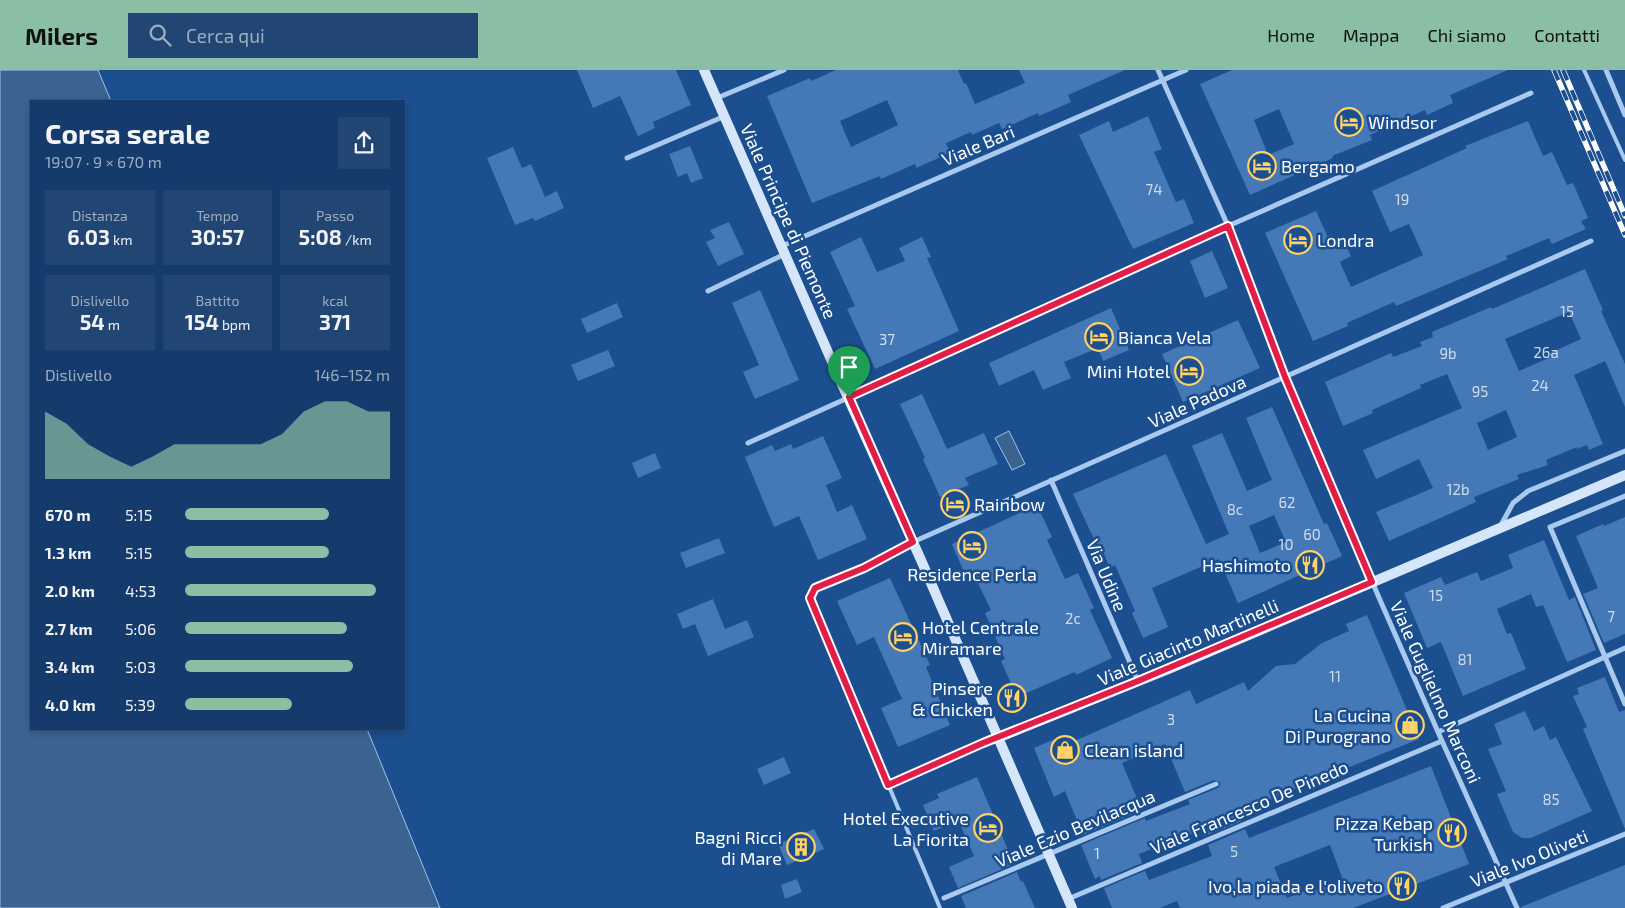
<!DOCTYPE html>
<html lang="it">
<head>
<meta charset="utf-8">
<style>
	body { margin:0; font-family:"Exo 2",sans-serif; background:#214673; color:#f1f3f6; height:100vh; display:flex; flex-direction:column; font-size:19px; white-space:nowrap }
	* { box-sizing:border-box; margin:0 }
	p { font-size:16px; color:#9dadc1 }
	.icon { flex:none; width:28px; height:28px; fill:none; stroke:currentColor; stroke-width:2; stroke-linecap:round; stroke-linejoin:round }
	.map { position:relative; flex:1; overflow:hidden }
	.drawer { position:absolute; left:30px; top:30px; width:375px; height:630px; display:flex; flex-direction:column; background:#143b6b; border-radius:0px; box-shadow:0 2px 8px #0003,0 0 0 1px #33557e }
	.drawer>* { flex:none }
	.pin { position:absolute; display:grid; place-items:center; width:42px; height:42px; color:#fff; margin:-51px -21px; border-radius:50% 50% 50% 0; rotate:-45deg; box-shadow:0 0 5px #0007 }
	.pin .icon { rotate:45deg }
	.round { display:grid; place-items:center; flex:none; width:52px; height:52px; border-radius:0px; background:#214673 }
	.overview { display:flex; align-items:center; justify-content:space-between; height:85px; padding:0 15px }
	h1 { font-size:28px; font-weight:700; line-height:38px }
	.figures { display:grid; grid-template-columns:repeat(3,1fr); gap:8px; height:85px; padding:5px 15px }
	.figures div { display:grid; align-content:center; border-radius:0px; background:#214673; text-align:center }
	.figures b { font-size:21px; font-weight:700 }
	.figures small { font-size:14px; font-weight:400 }
	.figures p { font-size:14px }
	.chart { height:140px; padding:10px 15px }
	.chart p { display:flex; justify-content:space-between }
	.chart svg { width:100%; height:90px; margin-top:5px; fill:#8abfa5; opacity:.7 }
	ul { padding:0 15px; list-style:none; font-size:16px }
	li { display:grid; grid-template-columns:80px 60px 1fr; align-items:center; height:38px }
	li i { height:12px; border-radius:6px; background:#8abfa5 }
	header { display:flex; align-items:center; gap:30px; box-sizing:border-box; height:70px; padding:0 25px; background:#8abfa5; color:#111 }
	header strong { font-size:24px }
	nav { display:flex; gap:28px; margin-inline-start:auto; font-size:18px }
	.search { width:350px; height:45px; background:#214673; display:flex; align-items:center; gap:12px; box-sizing:border-box; padding:0 18px; border-radius:0px; color:#9dadc1; font-size:19px }
	.map>svg:first-child { display:block }
	.water { fill:#3c6290; stroke:#9cc4f0 }
	.building { fill:#4478b7; fill-rule:evenodd }
	.lines { fill:none; stroke-linecap:round; stroke-linejoin:round }
	.lane { stroke:#a9c9ee; stroke-width:4 }
	.street { stroke:#a9c9ee; stroke-width:5 }
	.secondary { stroke:#d6e6fa; stroke-width:10 }
	.rail-casing { stroke:#fff; stroke-width:5.5 }
	.rail { stroke:#1b4f8f; stroke-width:4; stroke-dasharray:11; stroke-linecap:butt }
	.route-casing { stroke:#fff; stroke-width:10 }
	.route { stroke:#e11d48; stroke-width:6 }
	.labels { text-anchor:middle; dominant-baseline:central; stroke-width:5; stroke-linejoin:round; paint-order:stroke }
	.number-label { font-size:15px; fill:#d0dded }
	.poi-label { font-size:18px; fill:#fff; stroke:#1b4f8f; text-anchor:end }
	.street-label { font-size:18px; fill:#fff; stroke:#1b4f8f }
</style>
</head>
<body>
<header>
<strong>Milers</strong>
<div class="search"><svg class="icon" aria-label="search" viewBox="0 0 24 24"><circle cx="10" cy="10" r="6"/><path d="M15 15l6 6"/></svg>Cerca qui</div>
<nav><a>Home</a><a>Mappa</a><a>Chi siamo</a><a>Contatti</a></nav>
</header>
<div class="map">
<svg width="1625" height="838" viewBox="0 0 1625 838">
	<rect width="100%" height="100%" fill="#1b4f8f"/>
	<path class="water" d="M0,0H98L111,31H31V659H367L440,838H0Z
		M1009,361L1025,394L1012,400L995,368Z"/>
	<path class="building" d="M577,0H676L691,35L653,52L655,58L638,66L620,26L593,38Z
		M836,0H958L964,14L966,13L975,34L1025,13L1019,0H1125L1068,25L1071,32L1039,46L1038,43L1002,59L999,53L972,65L971,62L946,73L950,83L916,98L915,94L881,109L880,106L812,133L767,26L810,8L811,11ZM887,30L898,55L851,77L840,51Z
		M1232,0H1508L1450,25L1453,33L1427,45L1425,40L1370,65L1372,70L1332,86L1333,88L1250,125L1200,14ZM1279,39L1294,74L1268,85L1254,50Z
		M1148,46L1162,79L1154,82L1176,132L1184,129L1194,153L1133,179L1079,65L1109,51L1113,62Z
		M1528,51L1543,86L1552,82L1567,115L1573,113L1588,148L1581,151L1586,159L1552,174L1549,168L1506,186L1508,189L1396,236L1394,232L1347,253L1348,256L1313,271L1265,163L1316,141L1330,172L1342,167L1351,186L1340,192L1351,217L1423,185L1409,154L1390,162L1372,121L1467,78L1465,76Z
		M690,76L703,108L691,113L687,103L678,107L669,84Z
		M513,77L522,98L531,94L545,127L557,121L564,138L535,151L533,148L515,155L487,88Z
		M729,152L744,184L718,196L706,172L715,168L710,160Z
		M861,167L877,202L905,191L899,178L922,167L931,187L927,188L959,261L875,299L847,239L855,236L830,182Z
		M1212,181L1228,218L1205,228L1190,191Z
		M1585,199L1603,240L1601,241L1625,294V337L1605,291L1574,305L1603,374L1589,380L1587,375L1577,379V377L1546,390L1548,395L1517,405L1519,409L1474,427L1476,432L1389,471L1376,442L1433,418L1419,389L1376,409L1363,380L1462,338L1447,304L1420,315L1421,318L1372,340L1373,343L1343,356L1325,312L1391,283L1393,287L1422,276L1420,272L1433,267L1432,262L1491,237L1492,239ZM1569,242L1581,269L1550,283L1551,287L1519,301L1505,269ZM1506,340L1517,367L1488,380L1477,353Z
		M760,220L799,310L755,329L743,302L759,295L732,233Z
		M617,233L623,247L587,263L581,249Z
		M1111,238L1129,280L1103,291L1098,278L1064,292L1071,308L1043,320L1034,300L999,316L989,293Z
		M1238,250L1260,298L1183,332L1162,284Z
		M608,280L615,296L578,311L571,295Z
		M922,324L947,379L984,363L998,394L965,408L969,415L940,427L923,389L925,388L900,334Z
		M1272,337L1324,454L1327,453L1342,486L1238,533L1219,489L1152,518L1168,557L1143,568L1132,543L1135,541L1115,495L1110,498L1101,477L1098,478L1073,424L1166,384L1206,474L1229,464L1192,376L1222,363L1247,421L1272,410L1246,348ZM1274,445L1286,472L1260,483L1249,456Z
		M823,366L842,408L826,415L837,442L852,435L867,469L818,490L799,446L774,457L745,387L772,375L775,381L791,374L793,379Z
		M655,383L661,398L638,408L632,393Z
		M1037,435L1052,467L1047,470L1065,509L1078,503L1094,538L1090,540L1112,588L1076,605L1075,602L1017,627L1001,591L1005,589L985,543L991,540L971,499L964,502L952,474Z
		M1625,447V564L1604,573L1583,524L1598,518L1576,466L1603,454L1604,456Z
		M719,468L725,483L686,498L680,483Z
		M1544,470L1569,530L1575,527L1596,580L1567,592L1543,535L1536,537L1531,524L1497,539L1507,564L1511,563L1526,599L1463,626L1441,572L1427,578L1404,523L1441,507L1445,515L1477,502L1481,511L1513,498L1508,485Z
		M890,508L930,595L926,597L950,655L898,677L881,638L902,629L874,567L857,575L837,531Z
		M713,529L725,559L747,550L754,567L708,586L695,554L683,559L677,544Z
		M1367,545L1419,669L1238,742L1242,751L1205,766L1202,760L1139,784L1142,793L1101,810L1100,806L1095,809L1081,775L1145,748L1146,751L1190,734L1188,730L1218,718L1220,715V712L1214,710L1185,722L1165,674L1122,693L1142,740L1083,765L1065,721L1054,727L1034,678L1057,668L1061,677L1190,620L1196,634L1244,612L1248,621L1276,596L1295,594L1322,573L1349,561L1346,554Z
		M1605,607L1619,642L1625,640V759L1583,659L1587,657L1573,626L1579,624L1577,618Z
		M1525,641L1534,661L1544,656L1550,670L1556,667L1592,741L1531,768H1522L1513,762L1497,724L1506,721L1488,679L1502,674L1494,654Z
		M784,687L791,703L764,715L757,699Z
		M1431,696L1469,794L1353,838H1180L1177,831L1160,838H1112L1104,818L1145,801L1149,810L1212,786L1208,775L1245,759L1249,768ZM1330,775L1343,810L1311,822L1310,819L1287,828L1274,797Z
		M977,707L1014,794L958,818L949,797L974,786L958,750L934,761L923,735L939,728L937,724Z
		M814,759L824,779L787,795L778,774Z
		M1625,795V838H1521V837Z
		M1017,802L1021,812L1023,811L1035,838H966L961,826Z
		M797,809L802,822L785,829L781,815Z"/>
	<g class="lines">
		<path class="lane" d="M1584,0L1625,90
			M815,518L810,528L940,838"/>
		<path class="street" d="M1158,0L1228,156L1285,307L1380,530L1442,671L1517,838
			M1606,0L1625,45
			M717,28L784,0
			M627,88L725,46
			M782,176L1186,0
			M708,221L785,184
			M748,373L1228,156L1531,23
			M1051,410L1138,611
			M1625,426L1550,457L1625,634
			M1501,455L1513,433L1528,421L1625,381
			M815,518L864,499L913,472L1591,171
			M1438,662L1625,578
			M888,715L997,668
			M944,828L1216,714
			M1068,829L1442,671
			M1443,838L1625,764"/>
		<path class="secondary" d="M704,0L841,312L921,490L1072,838
			M997,668L1173,597L1625,405"/>
		<defs>
			<path id="rail" d="M1554,0L1625,165
				M1563,0L1625,146"/>
		</defs>
		<use href="#rail" class="rail-casing"/>
		<use href="#rail" class="rail"/>
	</g>
	<g class="lines">
		<defs>
			<path id="route" d="M1228,156L1285,307L1372,512L1138,611L983,673L888,715L810,528L815,518L864,498L913,472L849,327Z"/>
		</defs>
		<use href="#route" class="route-casing"/>
		<use href="#route" class="route"/>
	</g>
	<defs>
		<symbol id="hotel-ring" viewBox="-11 -11 22 22"><circle r="9.5" fill="#1b4f8f" stroke="#ffd166" stroke-width="1.5"/><path d="M-6-4.5h1.5V1H6V5H4.5V3h-9V5H-6ZM-4 0a1.8 1.8 0 1 1 3.6 0ZM.5 0V-2.5h3Q6-2.5 6 0Z" fill="#ffd166"/></symbol>
		<symbol id="restaurant-ring" viewBox="-11 -11 22 22"><circle r="9.5" fill="#1b4f8f" stroke="#ffd166" stroke-width="1.5"/><path d="M-5-6h1v4h1v-4h1v4h1v-4h1v5L-1.5 .5V6h-2V.5L-5-1ZM5-6V6H3V1.5H1.5Q1.5-4 5-6Z" fill="#ffd166"/></symbol>
		<symbol id="shop-ring" viewBox="-11 -11 22 22"><circle r="9.5" fill="#1b4f8f" stroke="#ffd166" stroke-width="1.5"/><path d="M-5-2.5h2.3a2.7 3.5 0 0 1 5.4 0H5L5.5 6h-11ZM-1.5-2.5h3a1.5 2.3 0 0 0-3 0Z" fill="#ffd166"/></symbol>
		<symbol id="building-ring" viewBox="-11 -11 22 22"><circle r="9.5" fill="#1b4f8f" stroke="#ffd166" stroke-width="1.5"/><path d="M-4-6H4V6H1V3H-1V6H-4ZM-2.5-4.3h1.7v1.8h-1.7ZM.8-4.3h1.7v1.8H.8ZM-2.5-1h1.7V.8h-1.7ZM.8-1h1.7V.8H.8Z" fill="#ffd166"/></symbol>
	</defs>
	<g fill-rule="evenodd">
		<use href="#hotel-ring" x="1333" y="36" width="32" height="32"/>
		<use href="#hotel-ring" x="1246" y="80" width="32" height="32"/>
		<use href="#hotel-ring" x="1282" y="154" width="32" height="32"/>
		<use href="#hotel-ring" x="1083" y="251" width="32" height="32"/>
		<use href="#hotel-ring" x="1173" y="285" width="32" height="32"/>
		<use href="#hotel-ring" x="939" y="418" width="32" height="32"/>
		<use href="#hotel-ring" x="956" y="460" width="32" height="32"/>
		<use href="#restaurant-ring" x="1294" y="479" width="32" height="32"/>
		<use href="#hotel-ring" x="887" y="551" width="32" height="32"/>
		<use href="#restaurant-ring" x="996" y="612" width="32" height="32"/>
		<use href="#shop-ring" x="1394" y="639" width="32" height="32"/>
		<use href="#shop-ring" x="1049" y="664" width="32" height="32"/>
		<use href="#hotel-ring" x="972" y="742" width="32" height="32"/>
		<use href="#restaurant-ring" x="1436" y="747" width="32" height="32"/>
		<use href="#building-ring" x="785" y="761" width="32" height="32"/>
		<use href="#restaurant-ring" x="1386" y="800" width="32" height="32"/>
	</g>
	<g class="labels">
		<g class="number-label">
			<text x="1154" y="119">74</text>
			<text x="1402" y="129">19</text>
			<text x="1567" y="241">15</text>
			<text x="887" y="269">37</text>
			<text x="1546" y="282">26a</text>
			<text x="1448" y="283">9b</text>
			<text x="1540" y="315">24</text>
			<text x="1480" y="321">95</text>
			<text x="1458" y="419">12b</text>
			<text x="1287" y="432">62</text>
			<text x="1235" y="439">8c</text>
			<text x="1312" y="464">60</text>
			<text x="1286" y="474">10</text>
			<text x="1436" y="525">15</text>
			<text x="1611" y="546">7</text>
			<text x="1073" y="548">2c</text>
			<text x="1465" y="589">81</text>
			<text x="1335" y="606">11</text>
			<text x="1171" y="649">3</text>
			<text x="1551" y="729">85</text>
			<text x="1234" y="781">5</text>
			<text x="1097" y="783">1</text>
		</g>
		<g class="poi-label">
			<text x="1368" y="52" text-anchor="start">Windsor</text>
			<text x="1281" y="96" text-anchor="start">Bergamo</text>
			<text x="1317" y="170" text-anchor="start">Londra</text>
			<text x="1118" y="267" text-anchor="start">Bianca Vela</text>
			<text x="1170" y="301">Mini Hotel</text>
			<text x="974" y="434" text-anchor="start">Rainbow</text>
			<text x="1291" y="495">Hashimoto</text>
			<text x="972" y="504" text-anchor="middle">Residence Perla</text>
			<text x="922" y="557" text-anchor="start">Hotel Centrale<tspan x="922" dy="21">Miramare</tspan></text>
			<text x="993" y="618">Pinsere<tspan x="993" dy="21">&amp; Chicken</tspan></text>
			<text x="1391" y="645">La Cucina<tspan x="1391" dy="21">Di Purograno</tspan></text>
			<text x="1084" y="680" text-anchor="start">Clean island</text>
			<text x="969" y="748">Hotel Executive<tspan x="969" dy="21">La Fiorita</tspan></text>
			<text x="1433" y="753">Pizza Kebap<tspan x="1433" dy="21">Turkish</tspan></text>
			<text x="782" y="767">Bagni Ricci<tspan x="782" dy="21">di Mare</tspan></text>
			<text x="1383" y="816">Ivo,la piada e l'oliveto</text>
		</g>
		<g class="street-label">
			<text transform="translate(978 75) rotate(-23)">Viale Bari</text>
			<text transform="translate(789 151) rotate(66)">Viale Principe di Piemonte</text>
			<text transform="translate(1197 331) rotate(-24)">Viale Padova</text>
			<text transform="translate(1107 505) rotate(67)">Via Udine</text>
			<text transform="translate(1188 572) rotate(-23)">Viale Giacinto Martinelli</text>
			<text transform="translate(1436 622) rotate(66)">Viale Guglielmo Marconi</text>
			<text transform="translate(1249 737) rotate(-23)">Viale Francesco De Pinedo</text>
			<text transform="translate(1075 758) rotate(-23)">Viale Ezio Bevilacqua</text>
			<text transform="translate(1529 788) rotate(-22)">Viale Ivo Oliveti</text>
		</g>
	</g>
</svg>
<div class="pin" style="left:849px;top:327px;background:#1e9e55"><svg class="icon" aria-label="arrive" viewBox="0 0 24 24"><path d="M6 21V4h12l-3 4 3 4H6"/></svg></div>
<section class="drawer">
<div class="overview"><div><h1>Corsa serale</h1><p>19:07 · 9 × 670 m</p></div><a class="round"><svg class="icon" aria-label="share" viewBox="0 0 24 24"><path d="M12 15V3M7 8l5-5 5 5M5 13v7h14v-7"/></svg></a></div>
<div class="figures">
<div><p>Distanza</p><b>6.03<small> km</small></b></div>
<div><p>Tempo</p><b>30:57</b></div>
<div><p>Passo</p><b>5:08<small> /km</small></b></div>
</div>
<div class="figures">
<div><p>Dislivello</p><b>54<small> m</small></b></div>
<div><p>Battito</p><b>154<small> bpm</small></b></div>
<div><p>kcal</p><b>371</b></div>
</div>
<div class="chart"><p><span>Dislivello</span>146–152 m</p>
<svg viewBox="0 0 160 44" preserveAspectRatio="none"><path d="M0 44V11L10 17L20 27L30 33L40 38L50 33L60 27L70 27L80 27L90 27L100 27L110 22L120 11L130 6L140 6L150 11L160 11V44z"/></svg>
</div>
<ul>
<li><b>670 m</b>5:15<i style="width:70%"></i></li>
<li><b>1.3 km</b>5:15<i style="width:70%"></i></li>
<li><b>2.0 km</b>4:53<i style="width:93%"></i></li>
<li><b>2.7 km</b>5:06<i style="width:79%"></i></li>
<li><b>3.4 km</b>5:03<i style="width:82%"></i></li>
<li><b>4.0 km</b>5:39<i style="width:52%"></i></li>
</ul>
</section>
</div>
</body>
</html>
